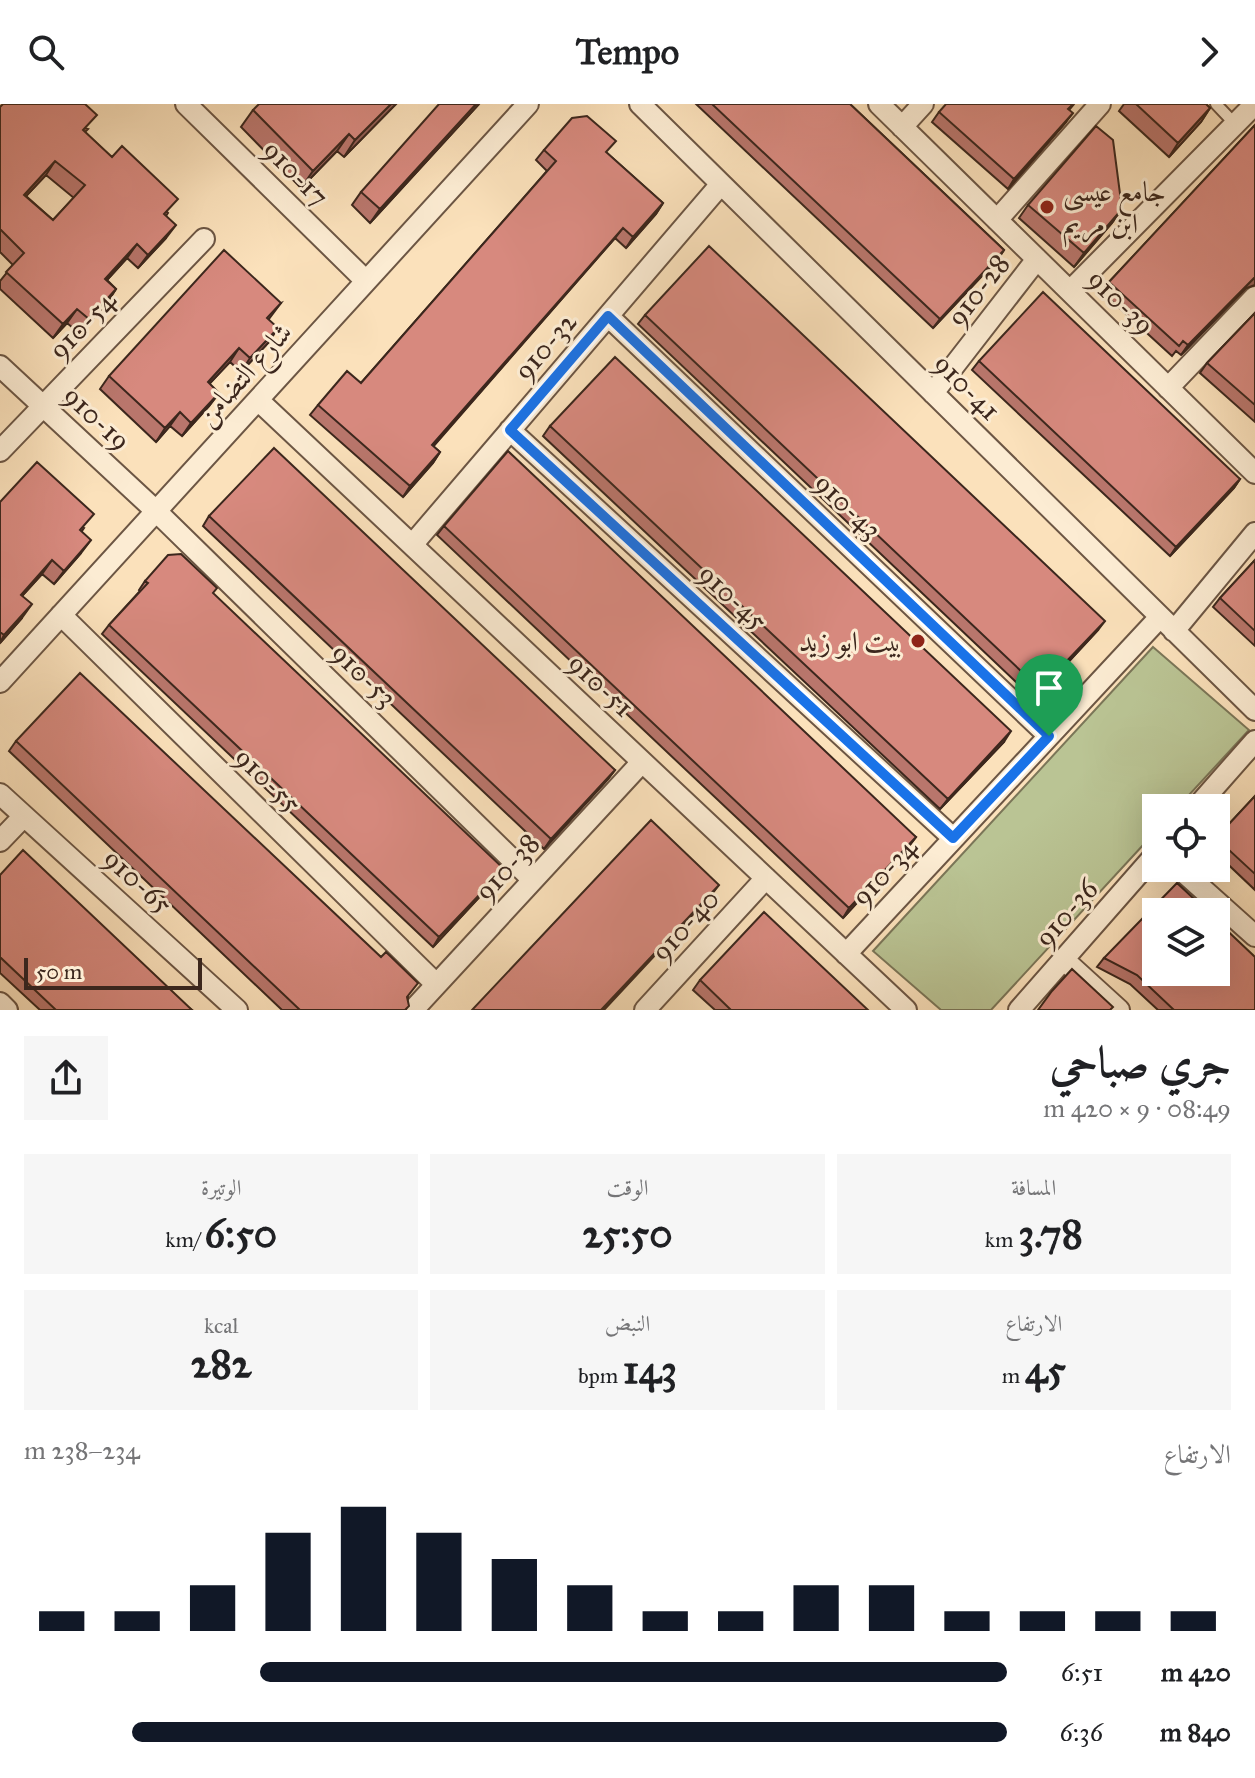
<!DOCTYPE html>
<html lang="ar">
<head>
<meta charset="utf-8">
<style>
	body { margin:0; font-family:"IM FELL Great Primer",Amiri,serif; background:#f6f6f6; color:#202124; direction:rtl; height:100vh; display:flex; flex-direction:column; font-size:30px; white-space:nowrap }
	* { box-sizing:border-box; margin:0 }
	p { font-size:26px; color:#757577 }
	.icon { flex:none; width:44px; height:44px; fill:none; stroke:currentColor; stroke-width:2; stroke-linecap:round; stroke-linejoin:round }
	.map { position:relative; height:906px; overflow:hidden; direction:ltr }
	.panel { display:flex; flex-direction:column; background:#fff; flex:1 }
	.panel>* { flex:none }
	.tools { position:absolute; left:1142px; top:690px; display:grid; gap:16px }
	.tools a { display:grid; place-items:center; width:88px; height:88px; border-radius:0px; background:#fff; box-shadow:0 8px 32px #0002; font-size:40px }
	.scale { position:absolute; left:24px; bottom:20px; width:178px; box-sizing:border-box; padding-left:8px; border:4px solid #3c271d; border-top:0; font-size:22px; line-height:28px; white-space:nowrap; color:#3c271d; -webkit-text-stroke:6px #fcecd3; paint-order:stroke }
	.pin { position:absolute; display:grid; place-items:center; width:68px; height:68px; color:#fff; margin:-82px -34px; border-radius:50% 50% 50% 0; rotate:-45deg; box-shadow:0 0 8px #0007 }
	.pin .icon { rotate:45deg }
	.round { display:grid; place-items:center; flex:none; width:84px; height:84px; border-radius:0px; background:#f6f6f6 }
	.summary { display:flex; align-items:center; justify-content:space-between; height:136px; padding:0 24px }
	h1 { font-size:44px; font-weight:800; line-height:60px }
	.metrics { display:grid; grid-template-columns:repeat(3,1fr); gap:12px; height:136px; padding:8px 24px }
	.metrics div { display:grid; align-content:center; border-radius:0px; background:#f6f6f6; text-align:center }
	.metrics b { font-size:40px; font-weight:800 }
	.metrics small { font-size:22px; font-weight:400 }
	.metrics p { font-size:22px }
	.chart { height:224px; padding:16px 24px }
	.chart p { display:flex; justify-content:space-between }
	.chart svg { width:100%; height:144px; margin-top:8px; stroke:#111827; stroke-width:6 }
	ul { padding:0 24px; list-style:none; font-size:26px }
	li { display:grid; grid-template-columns:128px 96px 1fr; align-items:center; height:60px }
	li i { height:20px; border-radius:10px; background:#111827 }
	header { display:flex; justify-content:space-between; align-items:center; height:104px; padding:0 24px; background:#fff; font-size:36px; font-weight:800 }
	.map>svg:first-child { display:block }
	.green { fill:#bac494; stroke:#7b7658; stroke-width:2 }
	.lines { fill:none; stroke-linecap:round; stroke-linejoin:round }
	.service-casing { stroke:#6c5644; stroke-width:14 }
	.minor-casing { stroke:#6c5644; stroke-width:24 }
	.service { stroke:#fcecd3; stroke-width:10 }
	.minor { stroke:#fcecd3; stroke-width:20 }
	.wall { fill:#b9766c; stroke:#3c271d; stroke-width:2; fill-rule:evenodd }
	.shaded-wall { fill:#966058; stroke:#3c271d; stroke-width:2 }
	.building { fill:#d7897e; stroke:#3c271d; stroke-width:2; fill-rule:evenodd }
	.route-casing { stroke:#fff; stroke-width:16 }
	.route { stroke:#1a73e8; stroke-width:10 }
	.poi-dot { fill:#8f2418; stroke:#fcecd3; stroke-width:3 }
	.labels { text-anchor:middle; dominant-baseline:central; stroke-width:6; stroke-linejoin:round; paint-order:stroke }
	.street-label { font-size:28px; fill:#3c271d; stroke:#fcecd3 }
	.poi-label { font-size:28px; fill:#3c271d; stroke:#fcecd3; text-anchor:start }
</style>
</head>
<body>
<header><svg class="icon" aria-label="forward" viewBox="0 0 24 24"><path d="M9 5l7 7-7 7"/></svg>Tempo<svg class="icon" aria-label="search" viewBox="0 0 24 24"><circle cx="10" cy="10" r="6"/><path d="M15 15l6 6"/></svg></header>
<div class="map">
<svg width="1255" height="906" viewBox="0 0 1255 906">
	<rect width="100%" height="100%" fill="#fbe1bb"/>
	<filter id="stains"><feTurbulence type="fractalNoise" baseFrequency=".0025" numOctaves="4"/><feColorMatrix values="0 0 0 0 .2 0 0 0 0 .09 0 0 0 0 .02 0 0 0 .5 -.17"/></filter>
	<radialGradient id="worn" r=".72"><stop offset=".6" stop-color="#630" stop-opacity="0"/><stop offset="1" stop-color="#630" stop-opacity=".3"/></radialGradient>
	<path class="green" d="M1153,543L1249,626L1177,704H1156V727L991,906H941L873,847Z"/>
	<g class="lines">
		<defs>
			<path id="service" d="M1216,0L1235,20"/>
			<path id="minor" d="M186,0L366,177
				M640,0L1255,606
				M879,0L1255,369
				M902,23L923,0
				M997,116L1100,0
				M1070,187L1255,0
				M608,212L1049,632
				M0,262L156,407L533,776
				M1168,284L1255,193
				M933,289L1037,155
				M258,296L906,906
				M510,326L953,734
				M0,347L204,135
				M412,441L721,80
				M61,511L436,880
				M1174,527L1255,429
				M0,578L528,0
				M0,690L237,906
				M1196,704L1255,637
				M0,737L24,712
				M1179,764L1255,832
				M846,850L1160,513
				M1063,855L1119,906
				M0,899L7,906
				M413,906L642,658
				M645,906L766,774
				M1019,906L1156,750"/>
		</defs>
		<use href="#service" class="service-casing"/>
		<use href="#minor" class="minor-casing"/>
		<use href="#service" class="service"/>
		<use href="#minor" class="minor"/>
	</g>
	<path class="wall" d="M396,0L344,53L337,47L301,84L241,23L253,6Z
		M479,0L370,119L352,101L361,88Z
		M696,0H850L1004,146L998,155L933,224Z
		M1074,0L1069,6L1066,18L1008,85L932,18L939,8Z
		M1124,0H1206L1210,4L1201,18L1169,53L1119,7Z
		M0,3L88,25L85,28L168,109L166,112V134L138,164L127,154L107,176L116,185L107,199L79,229L67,219L53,234L0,185V177L13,161L0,148ZM46,71L74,94L53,116L26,92Z
		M1255,21V181L1246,184L1181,251L1176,247L1172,252L1102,188L1109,178Z
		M544,46L607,49L663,99L656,110L626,144L615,134L433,342L440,348L433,359L403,393L310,311L318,301L361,279L547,67L536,56Z
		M1028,101L1122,105L1112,119L1074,163L1019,114Z
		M281,199L269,215V238L241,268L230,258L209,280L219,289L209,302L182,332L170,322L156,338L100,285L109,272Z
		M1255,209V318L1200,269L1207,259Z
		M645,211L1098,526L1034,595L638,220Z
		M979,257L1240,375L1234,384L1170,452L972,266Z
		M550,322L1004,638L940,705L543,332Z
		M0,398L84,424L82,427L81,449L54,480L42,470L22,492V514L0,539Z
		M209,412L615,666L608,675L544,745L203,422Z
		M444,422L916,733L909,742L843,814L437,431Z
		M1255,456V542L1213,503L1220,494Z
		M145,477L497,774L433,843L102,530L109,521L140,487L139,486Z
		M16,637L381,853L408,893L406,906H282L9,647Z
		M1255,692V786L1216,749V734Z
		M0,771L192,906H40L0,869Z
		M1104,854L1255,906H1158L1130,880L1097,863Z
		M700,876L868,906H715L693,886Z"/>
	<path class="shaded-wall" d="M391,0H396L344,53L355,36Z
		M476,0H479L370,119L380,105Z
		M1210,4L1201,18L1169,53L1178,39Z
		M1073,9L1066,18L1008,85L1014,75Z
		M349,30L337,47L301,84L313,67Z
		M55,57L46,71L14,105L24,91Z
		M663,99L656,110L626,144L633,133Z
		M1122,105L1112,119L1074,163L1084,149Z
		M176,121L166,134L138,164L148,151Z
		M623,124L615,134L425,352L432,341Z
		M137,140L127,154L96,188L105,175Z
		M1004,146L998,155L933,224L940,215Z
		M1255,173V181L1246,184L1181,251L1188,241Z
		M116,185L107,199L79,229L89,215Z
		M77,205L67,219L53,234L63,220Z
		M278,224L269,238L241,268L250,254Z
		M239,244L230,258L198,292L208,278Z
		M219,289L209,302L182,332L191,319Z
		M180,308L170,322L156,338L165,324Z
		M440,348L433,359L403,393L410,382Z
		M1240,375L1234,384L1170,452L1176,443Z
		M91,436L81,449L54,480L64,467Z
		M52,456L42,470L11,504L21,491Z
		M32,500L22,514L0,539L4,531Z
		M1105,517L1098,526L1034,595L1040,585Z
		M1011,627L1004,638L940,705L948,695Z
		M615,666L608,675L544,745L551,735Z
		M916,733L909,742L843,814L849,804Z
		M504,765L497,774L433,843L439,833Z
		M719,781L712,790L604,906H601Z"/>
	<path class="building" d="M3,0H85L97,11L83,26L112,53L122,42L178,95L164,110L176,121L148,151L137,140L105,175L116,185L89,215L77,205L63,220L6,168L24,149L0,125V3ZM55,57L85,81L53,116L24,91Z
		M259,0H391L355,36L349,30L313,67L253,6Z
		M439,0H476L380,105L361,88Z
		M712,0H850L1004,146L940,215Z
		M946,0H1073L1068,5L1073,9L1014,75L939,8Z
		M1136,0H1206L1210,4L1178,39Z
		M587,12L616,37L606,48L663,99L633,133L623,124L432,341L440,348L410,382L318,301L347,267L361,279L556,57L544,46L572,14Z
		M1255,21V173L1188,241L1183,237L1179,242L1109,178Z
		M1096,22L1113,36L1122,105L1084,149L1028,101Z
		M709,142L1105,517L1040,585L645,211Z
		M224,146L281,199L267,214L278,224L250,254L239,244L208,278L219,289L191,319L180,308L165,324L109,272Z
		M1043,188L1240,375L1176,443L979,257Z
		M1255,209V301L1207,259Z
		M615,253L1011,627L948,695L550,322Z
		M274,344L615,666L551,735L209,412Z
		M508,347L916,733L849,804L444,422Z
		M37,358L94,410L80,426L91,436L64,467L52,456L21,491L32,500L4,531L0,528V398Z
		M181,450L217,484L213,489L504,765L439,833L109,521L148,479L145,477L168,451Z
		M1255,456V527L1220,494Z
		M80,569L381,853L386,848L418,879L407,893L409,902L405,906H300L16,637Z
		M1255,692V770L1216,734Z
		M651,716L719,781L601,906H472Z
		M23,746L192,906H56L0,853V771Z
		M1177,779L1208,808H1156V868H1216V816L1255,853V906H1174L1137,871L1104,854Z
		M764,808L868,906H731L700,876Z
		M1072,865L1113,903L1110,906H1038L1052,887Z"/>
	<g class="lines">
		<defs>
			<path id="route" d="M608,212L1049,632L953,734L510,326Z"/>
		</defs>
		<use href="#route" class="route-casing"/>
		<use href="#route" class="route"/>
	</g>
	<g class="poi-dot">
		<circle cx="1047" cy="103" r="8"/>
		<circle cx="918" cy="537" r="8"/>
	</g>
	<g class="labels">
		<g class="street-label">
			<text transform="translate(296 69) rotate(45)">910-17</text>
			<text transform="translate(978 186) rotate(-52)">910-28</text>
			<text transform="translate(1121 198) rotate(44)">910-39</text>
			<text transform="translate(82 221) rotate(-46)">910-54</text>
			<text transform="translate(545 242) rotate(-49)">910-32</text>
			<text transform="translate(244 270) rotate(-48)">شارع التضامن</text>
			<text transform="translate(967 283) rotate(45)">910-41</text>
			<text transform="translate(97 314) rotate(43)">910-19</text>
			<text transform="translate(848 402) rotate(44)">910-43</text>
			<text transform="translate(733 493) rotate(43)">910-45</text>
			<text transform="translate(364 571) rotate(44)">910-53</text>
			<text transform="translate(601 581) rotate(43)">910-51</text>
			<text transform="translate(268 676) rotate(44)">910-55</text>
			<text transform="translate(507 763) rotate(-47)">910-38</text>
			<text transform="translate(884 768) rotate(-47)">910-34</text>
			<text transform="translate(138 777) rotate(42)">910-65</text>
			<text transform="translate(1066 809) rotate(-49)">910-36</text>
			<text transform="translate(685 821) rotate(-48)">910-40</text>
		</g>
		<g class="poi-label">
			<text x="1063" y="87">جامع عيسى<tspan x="1063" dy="32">ابن مريم</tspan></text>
			<text x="902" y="537" text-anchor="end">بيت ابو زيد</text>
		</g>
	</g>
	<rect width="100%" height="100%" filter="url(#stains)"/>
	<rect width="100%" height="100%" fill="url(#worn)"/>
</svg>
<div class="tools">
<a><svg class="icon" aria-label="locate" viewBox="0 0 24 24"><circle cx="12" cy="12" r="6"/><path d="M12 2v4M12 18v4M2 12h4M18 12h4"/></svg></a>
<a><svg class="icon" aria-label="layers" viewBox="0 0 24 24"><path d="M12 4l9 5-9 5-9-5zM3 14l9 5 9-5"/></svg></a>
</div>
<div class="scale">50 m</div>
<div class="pin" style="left:1049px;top:632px;background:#1e9e55"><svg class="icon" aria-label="arrive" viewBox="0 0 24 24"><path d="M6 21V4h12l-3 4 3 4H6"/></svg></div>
</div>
<section class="panel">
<div class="summary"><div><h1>جري صباحي</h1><p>08:49 · 9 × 420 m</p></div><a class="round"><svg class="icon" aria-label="share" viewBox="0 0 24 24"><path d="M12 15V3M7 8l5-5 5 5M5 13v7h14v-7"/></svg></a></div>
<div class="metrics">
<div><p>المسافة</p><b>3.78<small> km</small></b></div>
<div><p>الوقت</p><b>25:50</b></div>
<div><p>الوتيرة</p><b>6:50<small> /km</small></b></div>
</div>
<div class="metrics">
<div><p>الارتفاع</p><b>45<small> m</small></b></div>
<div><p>النبض</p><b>143<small> bpm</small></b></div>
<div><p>kcal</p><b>282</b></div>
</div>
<div class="chart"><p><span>الارتفاع</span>234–238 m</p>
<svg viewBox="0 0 160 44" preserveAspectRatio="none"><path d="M5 44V38M15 44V38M25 44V30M35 44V14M45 44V6M55 44V14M65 44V22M75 44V30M85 44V38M95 44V38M105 44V30M115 44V30M125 44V38M135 44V38M145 44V38M155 44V38"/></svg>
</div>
<ul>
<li><b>420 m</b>6:51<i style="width:76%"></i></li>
<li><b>840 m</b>6:36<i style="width:89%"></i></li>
</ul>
</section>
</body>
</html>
